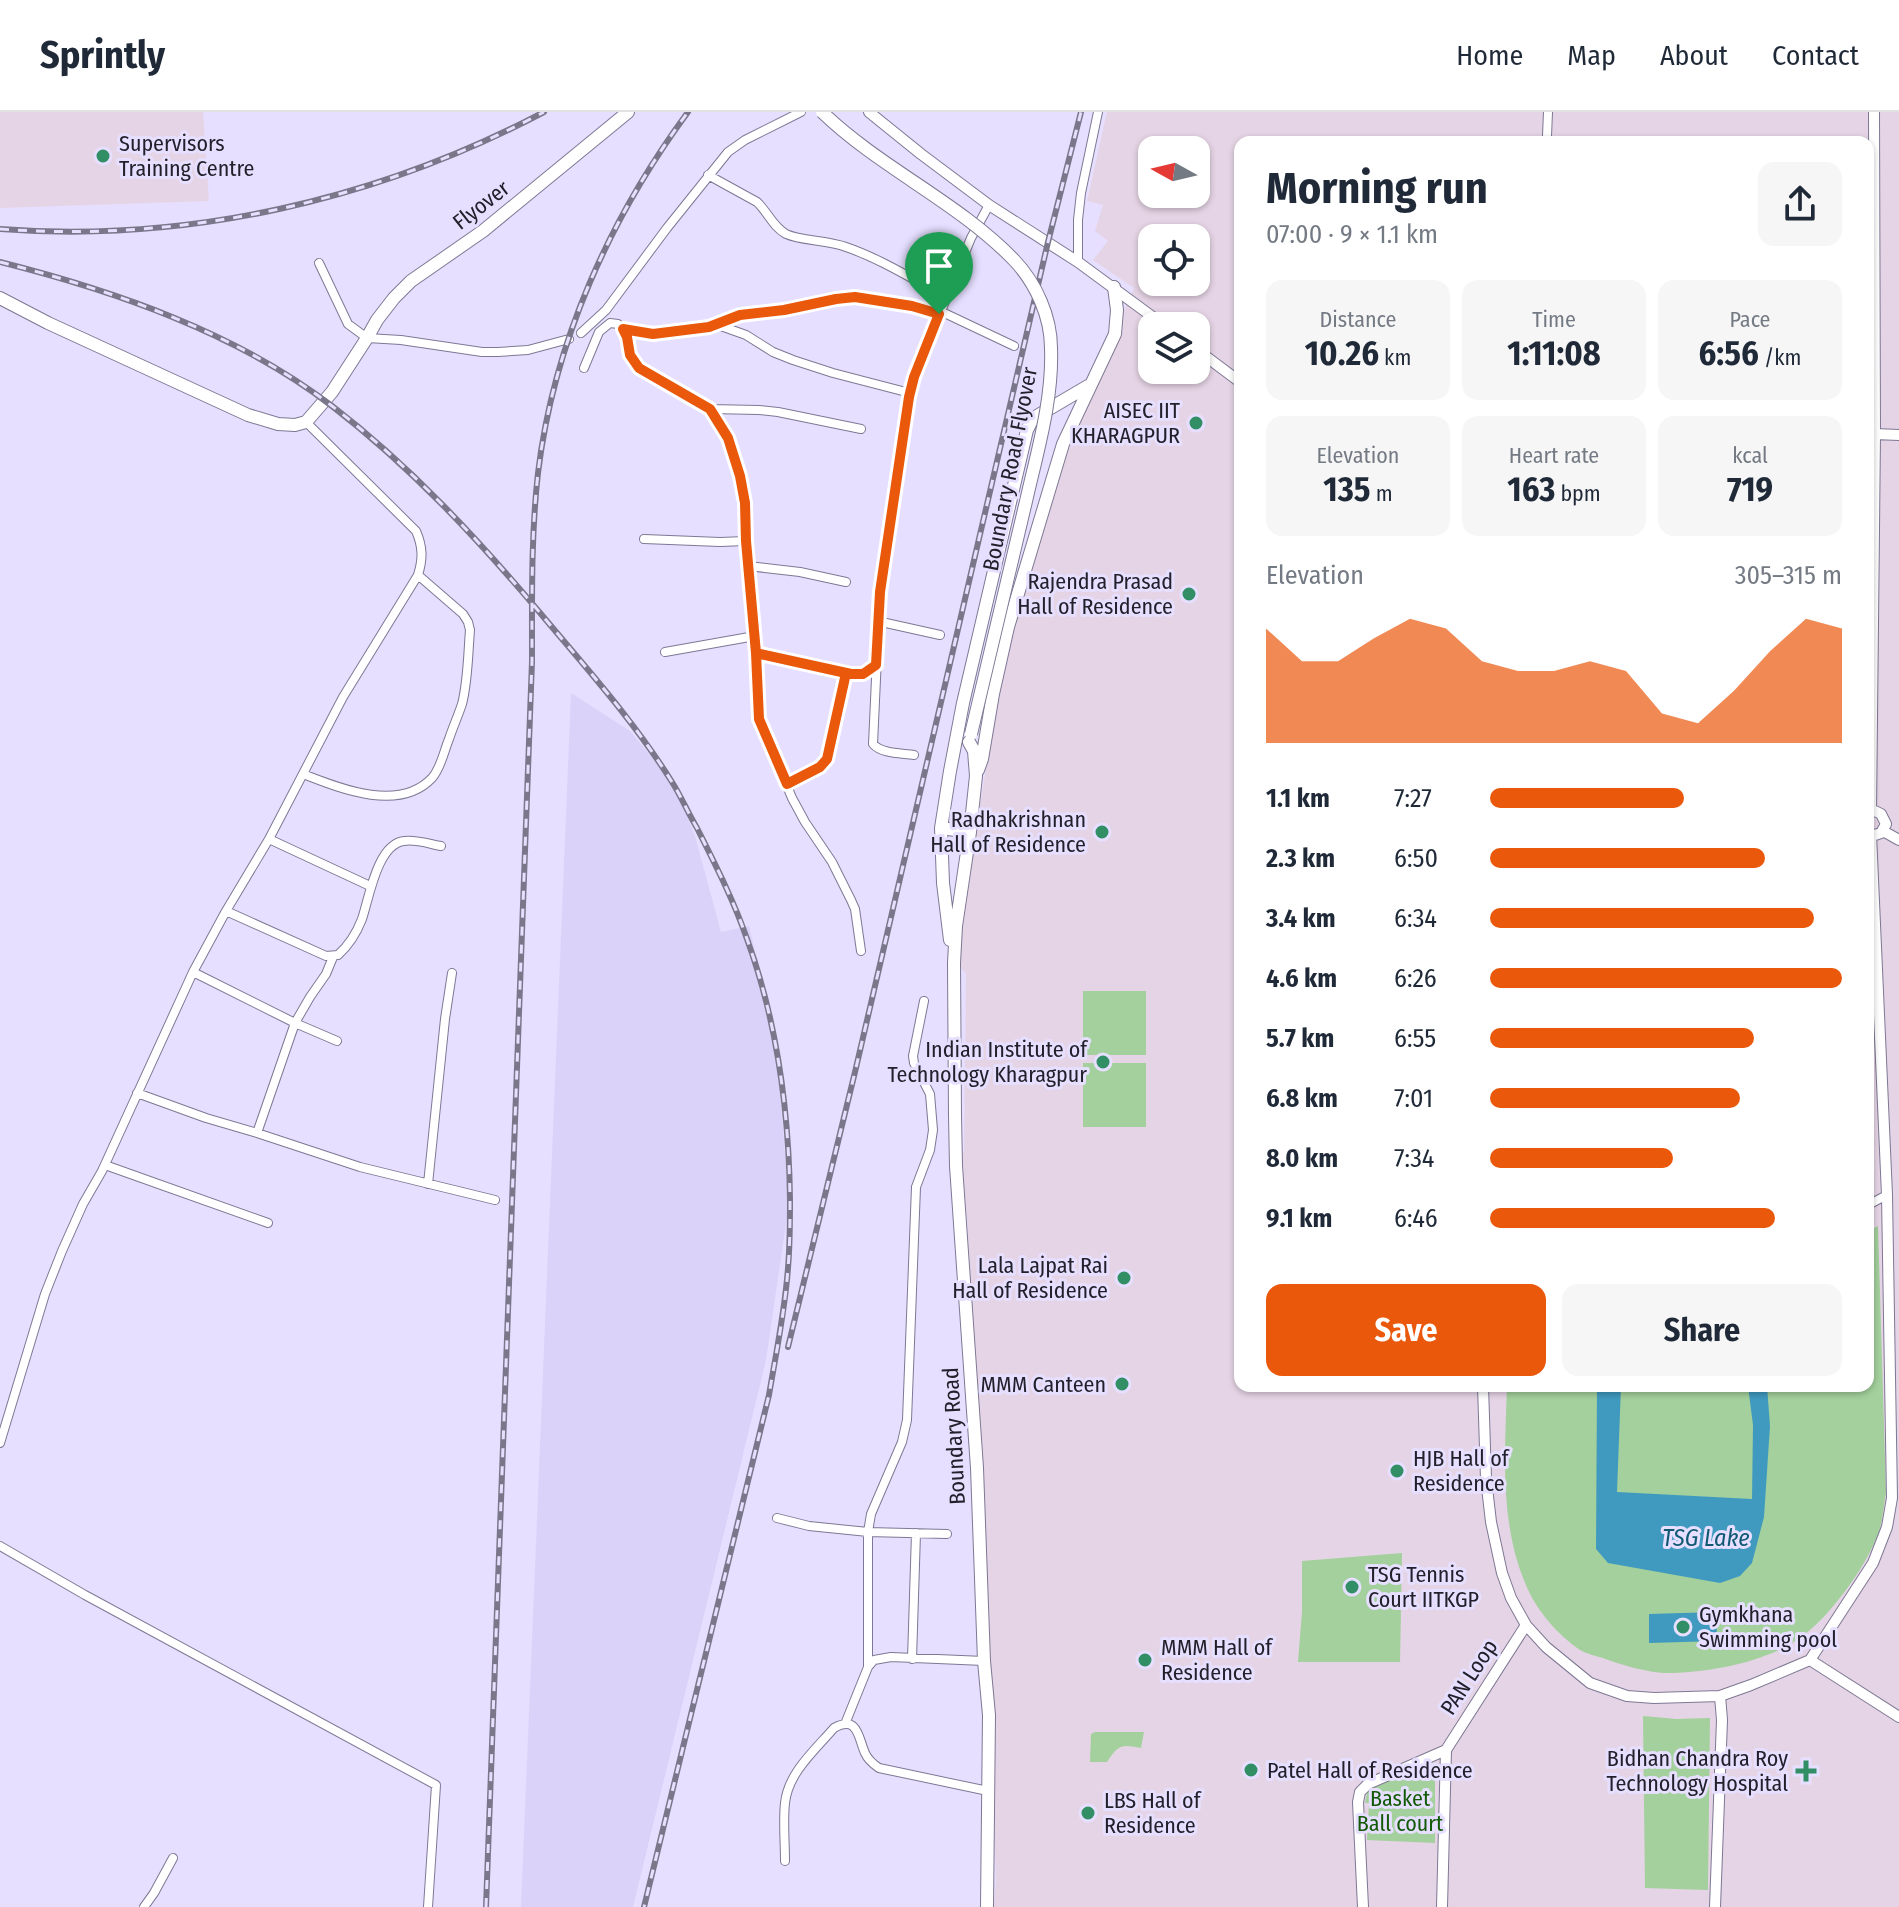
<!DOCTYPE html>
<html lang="en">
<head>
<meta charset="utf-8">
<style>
	body { margin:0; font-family:"Fira Sans Condensed",sans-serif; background:#f6f6f7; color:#1f2937; height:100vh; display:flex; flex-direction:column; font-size:30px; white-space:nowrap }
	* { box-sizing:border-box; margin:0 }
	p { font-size:26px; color:#747a83 }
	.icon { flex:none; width:44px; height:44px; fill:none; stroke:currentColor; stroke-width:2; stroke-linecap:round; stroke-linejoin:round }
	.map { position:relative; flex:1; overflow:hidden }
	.drawer { position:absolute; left:1234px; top:24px; width:640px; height:1256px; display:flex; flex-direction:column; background:#fff; border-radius:16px; box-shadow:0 2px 6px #0004 }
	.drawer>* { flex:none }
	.needle { width:52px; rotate:278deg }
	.buttons { position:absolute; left:1138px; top:24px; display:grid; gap:16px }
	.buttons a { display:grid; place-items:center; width:72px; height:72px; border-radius:16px; background:#fff; box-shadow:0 2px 6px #0004; font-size:40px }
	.pin { position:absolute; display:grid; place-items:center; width:68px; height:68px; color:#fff; margin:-82px -34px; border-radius:50% 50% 50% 0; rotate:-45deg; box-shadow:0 0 8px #0007 }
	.pin .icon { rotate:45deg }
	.round { display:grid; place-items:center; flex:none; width:84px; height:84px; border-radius:16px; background:#f6f6f7 }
	.summary { display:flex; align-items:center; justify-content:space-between; height:136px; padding:0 32px }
	h1 { font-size:44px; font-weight:700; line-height:60px }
	.figures { display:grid; grid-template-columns:repeat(3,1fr); gap:12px; height:136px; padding:8px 32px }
	.figures div { display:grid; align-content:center; border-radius:16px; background:#f6f6f7; text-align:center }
	.figures b { font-size:34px; font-weight:700 }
	.figures small { font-size:22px; font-weight:400 }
	.figures p { font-size:22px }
	.chart { height:224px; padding:16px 32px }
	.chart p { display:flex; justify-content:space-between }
	.chart svg { width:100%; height:144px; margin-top:8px; fill:#ea580c; opacity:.7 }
	.button { display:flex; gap:16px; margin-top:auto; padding:16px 32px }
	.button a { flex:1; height:92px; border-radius:16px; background:#ea580c; color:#fff; font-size:32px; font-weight:700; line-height:92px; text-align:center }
	.button a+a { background:#f6f6f7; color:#1f2937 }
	ul { padding:0 32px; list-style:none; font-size:26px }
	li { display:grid; grid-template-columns:128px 96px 1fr; align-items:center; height:60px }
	li i { height:20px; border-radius:10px; background:#ea580c }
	header { display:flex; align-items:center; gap:48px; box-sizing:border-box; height:112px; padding:0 40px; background:#fff; border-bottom:2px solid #e0e1e3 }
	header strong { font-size:38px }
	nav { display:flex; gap:44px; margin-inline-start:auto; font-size:28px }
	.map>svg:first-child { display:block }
	.built { fill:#dbd2f9 }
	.education { fill:#e5d4e5; fill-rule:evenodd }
	.green { fill:#a3d09c }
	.water { fill:#409abf }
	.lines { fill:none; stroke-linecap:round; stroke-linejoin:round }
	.minor-casing { stroke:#7e7894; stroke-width:10 }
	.tertiary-casing { stroke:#7e7894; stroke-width:12 }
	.primary-casing { stroke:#7e7894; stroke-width:14 }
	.minor { stroke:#fff; stroke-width:8 }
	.tertiary { stroke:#fff; stroke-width:10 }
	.primary { stroke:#fff; stroke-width:12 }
	.rail-casing { stroke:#7b778b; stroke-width:6 }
	.rail { stroke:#e6dfff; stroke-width:3; stroke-dasharray:9; stroke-linecap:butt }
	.primary-bridge-casing { stroke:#7e7894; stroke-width:14; stroke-linecap:butt }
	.primary-bridge { stroke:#fff; stroke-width:12 }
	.route-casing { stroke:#fff; stroke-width:16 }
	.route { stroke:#ea580c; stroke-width:10 }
	.poi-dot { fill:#318e65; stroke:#e6dfff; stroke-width:3 }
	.labels { text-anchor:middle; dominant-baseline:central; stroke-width:6; stroke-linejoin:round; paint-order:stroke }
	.poi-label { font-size:22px; fill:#22202b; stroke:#e6dfff; text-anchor:start }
	.street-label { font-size:22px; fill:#22202b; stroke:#e6dfff }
	.park-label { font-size:22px; fill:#125a06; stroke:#e6dfff }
	.water-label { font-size:24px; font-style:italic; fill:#115973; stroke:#e6dfff }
</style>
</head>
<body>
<header>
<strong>Sprintly</strong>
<nav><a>Home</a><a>Map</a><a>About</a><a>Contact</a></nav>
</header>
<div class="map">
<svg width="1899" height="1795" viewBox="0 0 1899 1795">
	<rect width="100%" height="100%" fill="#e6dfff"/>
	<path class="built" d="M571,581L630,619L674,672L695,724L721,820L749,814L776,930L789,1091L766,1248L633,1795H521Z"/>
	<path class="education" d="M0,0H203L209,89L0,96Z
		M1107,0H1899V1795H994L996,1768L985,1415L967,1106L961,1045L964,1039L966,862L960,855L962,804L1000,570L1036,438L1060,357L1109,247L1125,196L1134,176L1093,148L1108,129L1095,119L1103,93L1087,89ZM1240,30H1868V1274H1240ZM1152,38H1196V82H1152ZM1152,126H1196V170H1152ZM1152,214H1196V258H1152Z"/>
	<path class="green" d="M1083,879H1146V943H1083Z
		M1083,951H1146V1015H1083Z
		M1878,1114L1886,1380C1884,1392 1883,1405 1880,1416C1869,1452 1828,1508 1797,1528C1761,1551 1711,1560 1668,1561C1649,1561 1621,1553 1603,1546C1596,1544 1587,1542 1580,1538C1558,1523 1536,1498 1526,1473C1499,1411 1505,1340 1507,1274H1868V1119Z
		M1402,1441L1400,1550H1298L1302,1500V1449Z
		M1643,1604L1677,1607L1710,1606L1708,1778L1645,1776Z
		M1095,1620H1144L1141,1636C1121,1632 1118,1633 1107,1650H1090L1091,1622Z
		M1435,1665V1731L1367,1728L1369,1691H1365L1368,1677L1386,1668Z"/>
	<path class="water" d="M1597,1274H1621L1617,1380L1752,1387L1753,1313L1748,1274H1767L1770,1314L1764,1405L1752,1451L1740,1464L1720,1471L1608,1451L1596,1437Z
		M1716,1500L1717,1529L1649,1531V1502Z"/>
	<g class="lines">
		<defs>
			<path id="minor" d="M1547,24L1548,0
				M708,63L757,90C767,99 773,115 786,122C801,129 828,128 846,135C881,147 914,168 946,185
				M1078,150V108L1081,81L1098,0
				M319,151L348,212L367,226L401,228L482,240H498L528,238L569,227
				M940,199L1014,234
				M718,213L746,223L773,240L793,248L833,261L910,281
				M623,217L648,222L709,215L740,203L784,198L836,187L855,185L912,194L939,202
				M581,221L606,198L667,116L728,40L745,28L801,0
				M584,256L599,220L610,211L618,212C630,225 626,243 639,256L710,297L728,326L740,364L745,391L748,454L754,500L759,607L792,686L805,710L832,750L851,788L855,797L861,839
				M710,297L759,298L778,300L861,317
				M644,427L720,430L746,429
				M748,454L800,460L846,470
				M877,509L940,523
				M665,540L755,524
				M756,541L851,562H863L876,553
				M914,643C901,641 882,642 873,632L880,480L909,285L914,265L971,126L989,93
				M303,662C339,676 399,701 432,666C441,656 444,639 449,627C453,615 458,604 462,592C468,569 468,542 470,518L468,510L463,502L418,463
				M787,672L820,655L827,647L846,561
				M269,727L370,774
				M226,799L326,844L338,843C348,834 357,820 362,807C369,787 377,732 404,729C415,727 430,732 441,734
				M193,860L295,911L337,929
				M137,981L206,1006L257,1021L360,1055L495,1088
				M257,1021L295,911L310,885L326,862L333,845
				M105,1053L268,1111
				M428,1072L445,907L452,861
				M1868,1093L1887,1083
				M0,1331L45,1182L62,1139L83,1092L102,1059L193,860L226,799L269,727L343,585L418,463C423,447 423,435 416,419L306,310
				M777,1406L809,1414L868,1420L947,1422
				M0,1434L85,1483L436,1673L428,1795
				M912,1547L916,1421
				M868,1555V1420L871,1402L902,1330L907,1308L916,1075L930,1038L933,1018L930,982L914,951L913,944L924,889
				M845,1612L868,1555L874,1548L891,1545L984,1549
				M785,1749C785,1730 783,1709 785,1691C788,1661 815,1638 834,1616C858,1603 858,1625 865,1641C868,1648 873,1652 879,1656L988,1679
				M144,1795L154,1781L173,1746"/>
			<path id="tertiary" d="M869,0L921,42L989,93L1078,150L1165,214
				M1196,237L1240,270
				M1875,322L1899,323
				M1871,700L1875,322L1874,0
				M1868,701L1875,699L1881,702L1886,712L1881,721L1875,723L1868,721
				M1883,719L1899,728
				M1483,1274L1486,1367L1491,1410L1502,1461L1511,1486L1526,1513L1546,1535L1590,1571L1627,1584L1654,1586L1720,1584L1751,1573L1810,1548L1873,1451L1887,1415L1892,1386L1887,1083L1871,722
				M1810,1548L1899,1605
				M1363,1795L1358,1690L1360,1680L1368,1672L1446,1638
				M1442,1795L1446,1638L1526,1513
				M1715,1795L1722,1608L1720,1584"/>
			<path id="primary" d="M0,186L48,211L248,303L278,312L295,313L306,310L332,280L367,226L377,208L394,186L411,169L483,119L628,0
				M969,630L974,639L976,664L970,720L956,814L954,851L955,1003L956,1054L977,1356L984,1549L989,1603L987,1795
				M978,658L982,647L993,582L1008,515L1063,332L1115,222L1117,198L1114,175
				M941,716L970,720
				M950,828L943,771L941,716L950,659L963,591L1027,318L1031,310L1037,304L1088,274"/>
		</defs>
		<use href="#minor" class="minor-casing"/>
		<use href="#tertiary" class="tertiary-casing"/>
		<use href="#primary" class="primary-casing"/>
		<use href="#minor" class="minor"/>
		<use href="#tertiary" class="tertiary"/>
		<use href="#primary" class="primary"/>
		<defs>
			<path id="rail" d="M0,117C189,131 377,88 544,0
				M0,150C115,179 237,221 332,294C410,354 478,427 541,502C587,557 634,609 672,670C681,684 688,701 697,716C715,752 734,789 747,827C777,909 789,1000 790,1088C790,1110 790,1133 788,1156C785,1199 776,1241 769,1283L644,1795
				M788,1235L855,960L1048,130L1081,0
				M486,1795L532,549C532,486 531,423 538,361C554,229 610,106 688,0"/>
		</defs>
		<use href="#rail" class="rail-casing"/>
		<use href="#rail" class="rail"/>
		<defs>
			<path id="primary-bridge" d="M822,0C880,56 958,90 1014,148C1036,171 1051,205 1051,236C1053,286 1038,337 1027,385C1009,464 990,543 971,622"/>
		</defs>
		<use href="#primary-bridge" class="primary-bridge-casing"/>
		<use href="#primary-bridge" class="primary-bridge"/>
	</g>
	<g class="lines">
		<defs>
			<path id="route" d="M939,202L914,265L909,285L880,480L876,553L863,562H851L756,541L759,607L787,672L820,655L827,647L846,561L756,541L746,429L745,391L740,364L728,326L710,297L639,256L630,243L627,225L623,217L653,222L709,215L740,203L784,198L836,187L855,185L912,194L939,202"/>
		</defs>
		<use href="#route" class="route-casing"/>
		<use href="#route" class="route"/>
	</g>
	<g class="poi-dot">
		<circle cx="103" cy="44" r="8"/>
		<circle cx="1196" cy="311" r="8"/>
		<circle cx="1189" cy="482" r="8"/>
		<circle cx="1102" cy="720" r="8"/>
		<circle cx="1103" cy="950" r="8"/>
		<circle cx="1124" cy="1166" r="8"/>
		<circle cx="1122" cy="1272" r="8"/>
		<circle cx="1397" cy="1359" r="8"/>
		<circle cx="1352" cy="1475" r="8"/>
		<circle cx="1683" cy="1515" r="8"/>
		<circle cx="1145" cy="1548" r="8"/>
		<circle cx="1251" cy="1658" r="8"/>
		<path d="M1802 1647h8v8h8v8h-8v8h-8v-8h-8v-8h8z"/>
		<circle cx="1088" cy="1701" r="8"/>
	</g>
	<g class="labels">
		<g class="poi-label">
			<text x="119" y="31">Supervisors<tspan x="119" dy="25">Training Centre</tspan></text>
			<text x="1180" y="298" text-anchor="end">AISEC IIT<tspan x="1180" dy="25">KHARAGPUR</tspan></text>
			<text x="1173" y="469" text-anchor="end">Rajendra Prasad<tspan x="1173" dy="25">Hall of Residence</tspan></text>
			<text x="1086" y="707" text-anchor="end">Radhakrishnan<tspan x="1086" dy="25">Hall of Residence</tspan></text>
			<text x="1087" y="937" text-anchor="end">Indian Institute of<tspan x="1087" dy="25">Technology Kharagpur</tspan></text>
			<text x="1108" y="1153" text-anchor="end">Lala Lajpat Rai<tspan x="1108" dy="25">Hall of Residence</tspan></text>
			<text x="1106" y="1272" text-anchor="end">MMM Canteen</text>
			<text x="1413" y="1346">HJB Hall of<tspan x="1413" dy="25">Residence</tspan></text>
			<text x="1368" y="1462">TSG Tennis<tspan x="1368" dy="25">Court IITKGP</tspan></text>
			<text x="1699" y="1502">Gymkhana<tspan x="1699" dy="25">Swimming pool</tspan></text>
			<text x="1161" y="1535">MMM Hall of<tspan x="1161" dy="25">Residence</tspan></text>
			<text x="1788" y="1646" text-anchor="end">Bidhan Chandra Roy<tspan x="1788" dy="25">Technology Hospital</tspan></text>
			<text x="1267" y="1658">Patel Hall of Residence</text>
			<text x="1104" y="1688">LBS Hall of<tspan x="1104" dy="25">Residence</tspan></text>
		</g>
		<g class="street-label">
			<text transform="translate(481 93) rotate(-38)">Flyover</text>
			<text transform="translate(1010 357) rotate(-79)">Boundary Road Flyover</text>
			<text transform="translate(954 1324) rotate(-93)">Boundary Road</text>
			<text transform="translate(1469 1565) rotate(-57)">PAN Loop</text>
		</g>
		<g class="park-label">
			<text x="1400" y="1686">Basket<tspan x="1400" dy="25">Ball court</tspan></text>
		</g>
		<g class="water-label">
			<text x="1706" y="1426">TSG Lake</text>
		</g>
	</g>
</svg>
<div class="buttons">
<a><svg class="needle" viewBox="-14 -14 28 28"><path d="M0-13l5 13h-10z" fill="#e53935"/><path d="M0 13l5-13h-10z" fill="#747a83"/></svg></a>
<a><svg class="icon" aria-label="locate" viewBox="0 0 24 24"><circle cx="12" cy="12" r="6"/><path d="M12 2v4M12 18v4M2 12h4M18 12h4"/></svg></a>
<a><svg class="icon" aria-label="layers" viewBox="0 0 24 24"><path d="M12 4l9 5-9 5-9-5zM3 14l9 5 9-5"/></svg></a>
</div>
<div class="pin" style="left:939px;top:202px;background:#1e9e55"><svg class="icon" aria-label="arrive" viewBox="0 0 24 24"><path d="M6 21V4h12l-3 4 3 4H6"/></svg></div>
<section class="drawer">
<div class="summary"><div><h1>Morning run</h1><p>07:00 · 9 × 1.1 km</p></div><a class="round"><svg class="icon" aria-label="share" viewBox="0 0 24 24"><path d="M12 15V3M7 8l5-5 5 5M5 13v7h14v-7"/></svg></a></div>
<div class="figures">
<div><p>Distance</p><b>10.26<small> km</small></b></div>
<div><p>Time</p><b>1:11:08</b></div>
<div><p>Pace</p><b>6:56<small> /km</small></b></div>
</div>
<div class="figures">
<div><p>Elevation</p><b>135<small> m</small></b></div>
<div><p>Heart rate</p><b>163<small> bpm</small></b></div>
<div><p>kcal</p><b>719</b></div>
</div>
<div class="chart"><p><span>Elevation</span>305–315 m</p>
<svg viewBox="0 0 160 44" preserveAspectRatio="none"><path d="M0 44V9L10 19L20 19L30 12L40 6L50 9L60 19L70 22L80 22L90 19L100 22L110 35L120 38L130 28L140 16L150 6L160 9V44z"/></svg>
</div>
<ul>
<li><b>1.1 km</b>7:27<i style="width:55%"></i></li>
<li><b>2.3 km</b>6:50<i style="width:78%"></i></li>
<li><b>3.4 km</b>6:34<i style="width:92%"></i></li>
<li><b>4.6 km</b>6:26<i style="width:100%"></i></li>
<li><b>5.7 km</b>6:55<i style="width:75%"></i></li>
<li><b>6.8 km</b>7:01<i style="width:71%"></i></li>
<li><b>8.0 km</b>7:34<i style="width:52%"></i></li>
<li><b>9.1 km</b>6:46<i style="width:81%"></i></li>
</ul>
<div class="button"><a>Save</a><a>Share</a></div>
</section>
</div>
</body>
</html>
